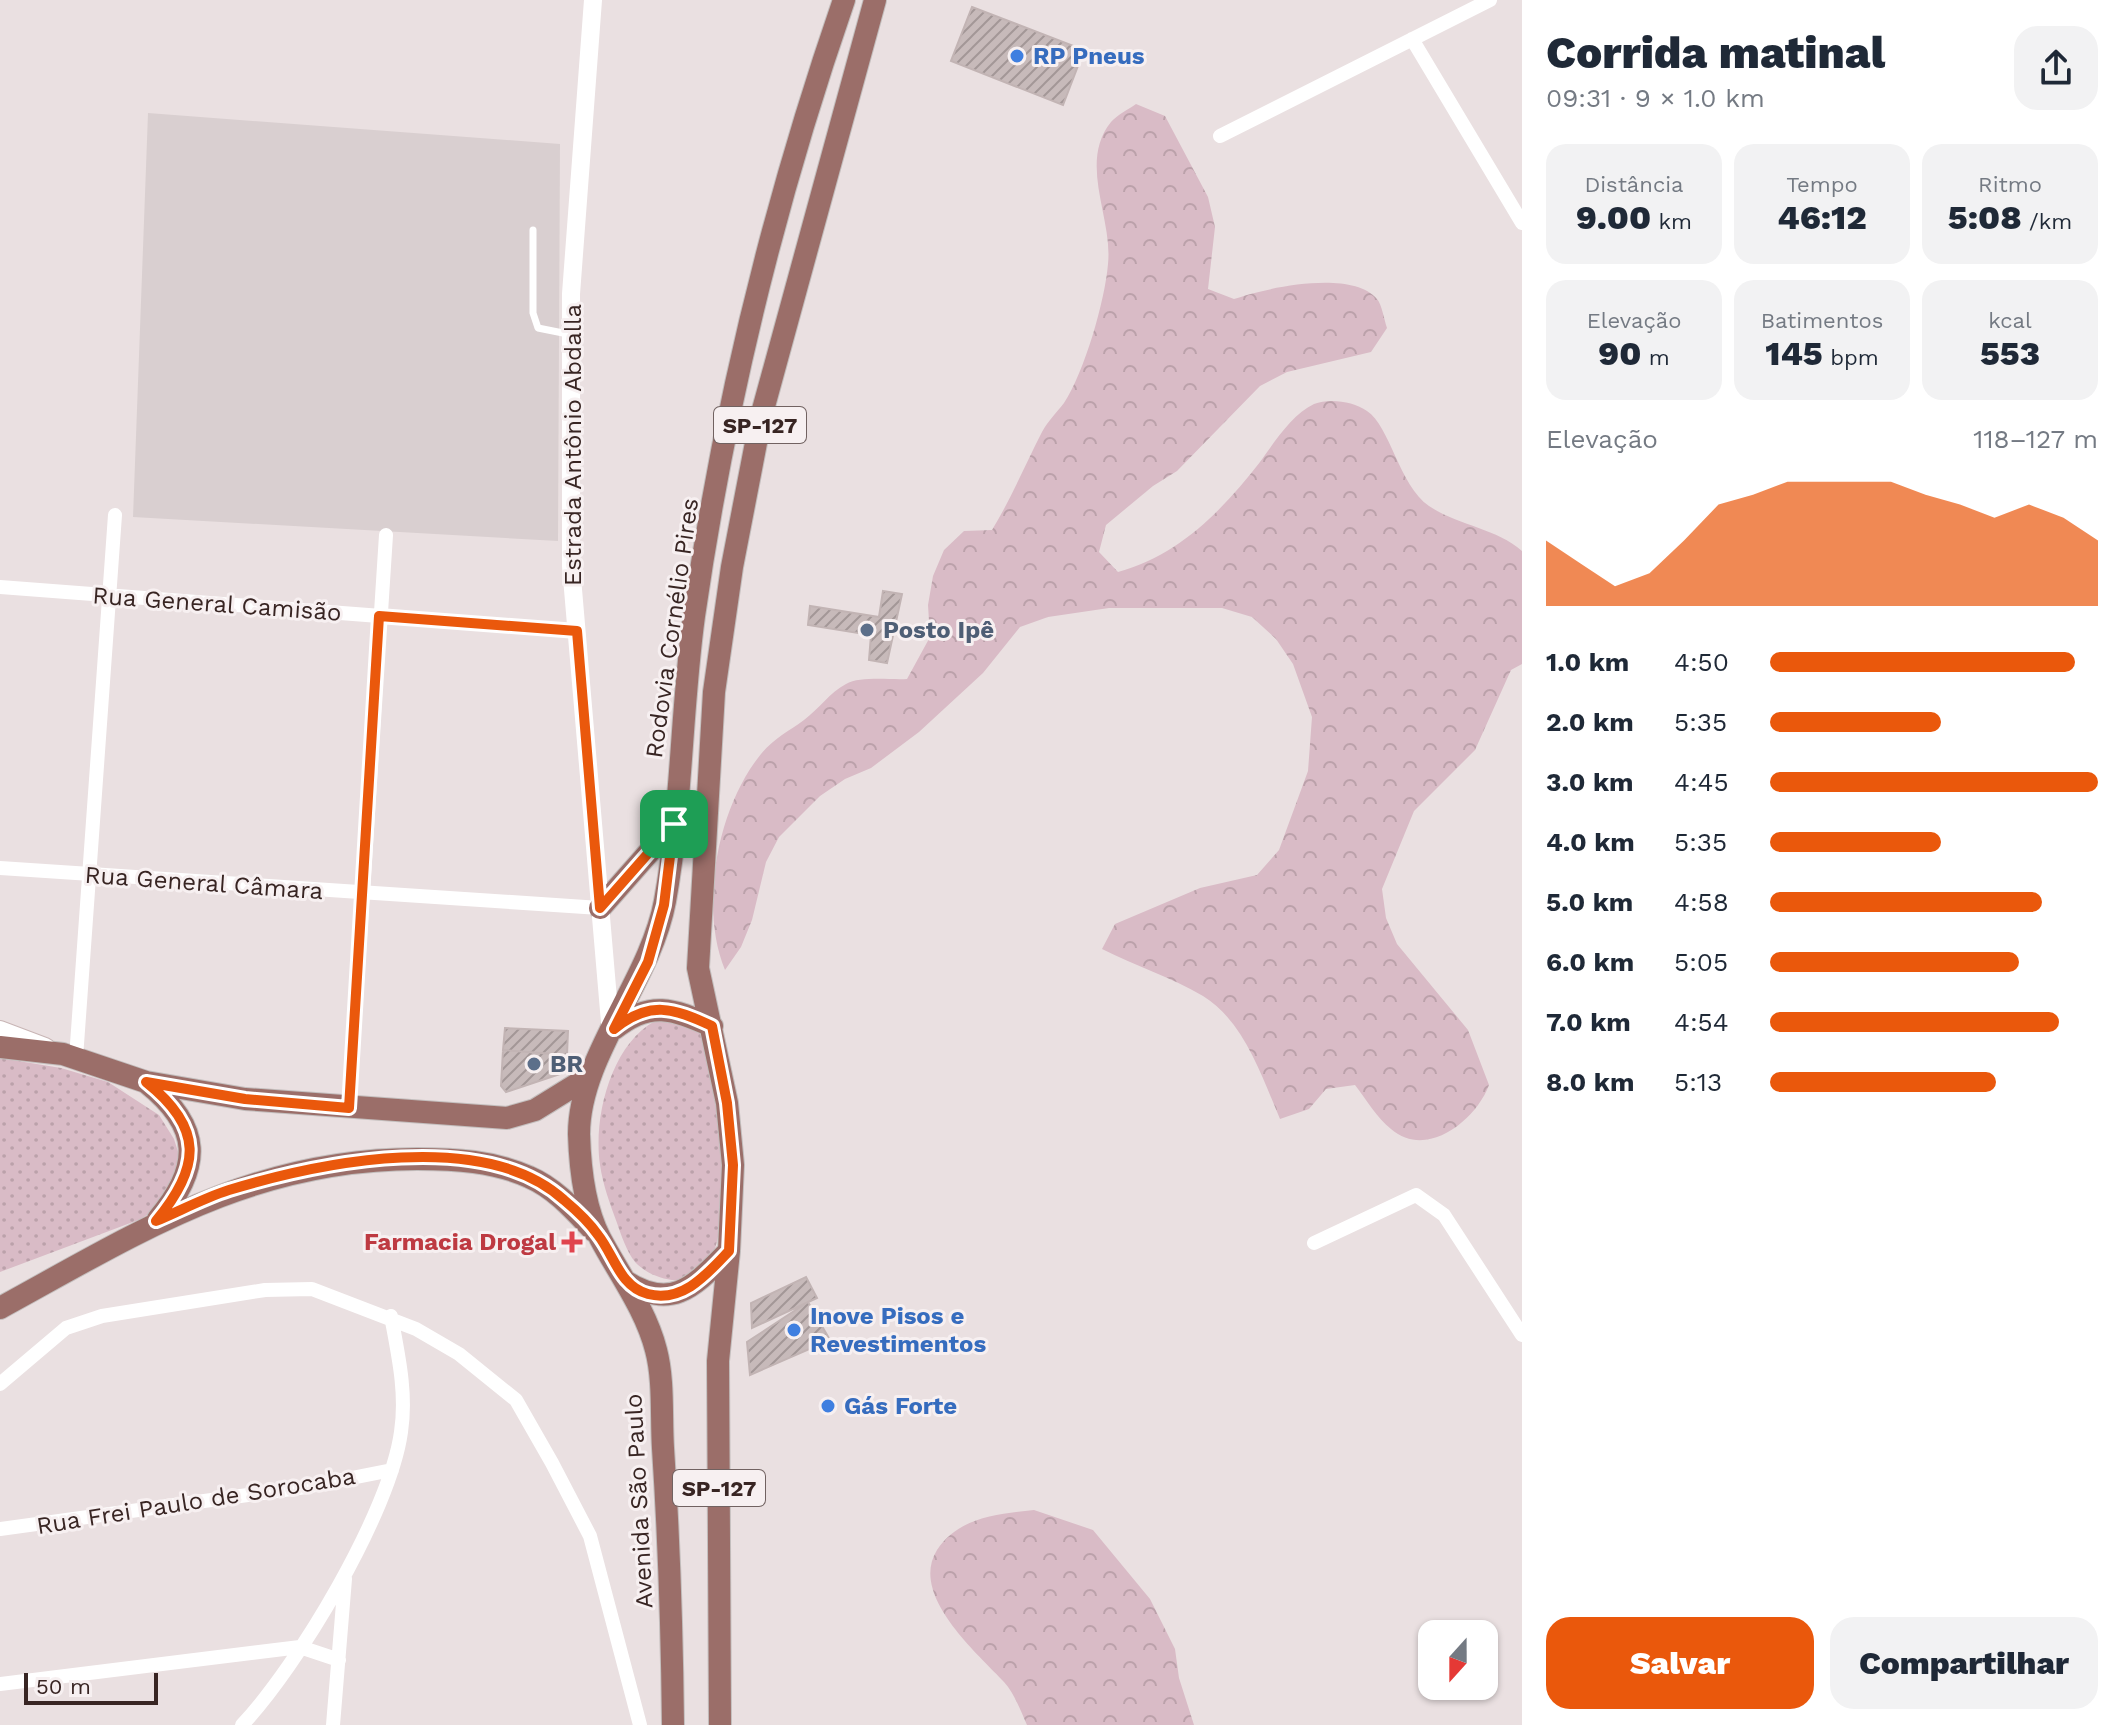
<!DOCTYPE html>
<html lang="pt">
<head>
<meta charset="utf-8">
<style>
	body { margin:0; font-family:"Work Sans",sans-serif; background:#f2f2f3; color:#1f2937; height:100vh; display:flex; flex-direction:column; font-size:30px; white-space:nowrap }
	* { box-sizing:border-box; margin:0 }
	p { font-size:26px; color:#747a83 }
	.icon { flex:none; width:44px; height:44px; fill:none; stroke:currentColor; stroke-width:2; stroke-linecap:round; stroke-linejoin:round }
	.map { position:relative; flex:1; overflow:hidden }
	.panel { display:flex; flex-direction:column; background:#fff; width:600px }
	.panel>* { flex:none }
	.needle { width:52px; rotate:201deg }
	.fabs { position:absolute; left:1418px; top:1620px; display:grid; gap:16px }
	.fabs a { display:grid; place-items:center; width:80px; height:80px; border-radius:16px; background:#fff; box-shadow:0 2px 6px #0004; font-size:40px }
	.scale { position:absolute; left:24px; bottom:20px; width:134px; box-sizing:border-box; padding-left:8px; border:4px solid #382523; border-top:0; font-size:22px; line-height:28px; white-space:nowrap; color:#382523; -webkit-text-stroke:6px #f7f0f1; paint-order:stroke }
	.pin { position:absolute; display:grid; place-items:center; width:68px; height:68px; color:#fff; margin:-34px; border-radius:16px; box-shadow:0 4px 12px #0006 }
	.round { display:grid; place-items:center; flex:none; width:84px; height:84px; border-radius:24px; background:#f2f2f3 }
	.head { display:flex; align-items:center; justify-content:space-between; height:136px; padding:0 24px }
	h1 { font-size:44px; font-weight:800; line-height:60px }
	.figures { display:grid; grid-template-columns:repeat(3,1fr); gap:12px; height:136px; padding:8px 24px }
	.figures div { display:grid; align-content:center; border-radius:20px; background:#f2f2f3; text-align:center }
	.figures b { font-size:34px; font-weight:800 }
	.figures small { font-size:22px; font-weight:400 }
	.figures p { font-size:22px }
	.chart { height:224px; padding:16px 24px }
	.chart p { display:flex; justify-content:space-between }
	.chart svg { width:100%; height:144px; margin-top:8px; fill:#ea580c; opacity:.7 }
	.primary-button { display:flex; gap:16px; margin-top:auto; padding:16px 24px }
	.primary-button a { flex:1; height:92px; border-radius:24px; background:#ea580c; color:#fff; font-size:32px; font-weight:800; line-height:92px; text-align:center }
	.primary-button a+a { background:#f2f2f3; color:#1f2937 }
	ul { padding:0 24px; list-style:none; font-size:26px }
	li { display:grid; grid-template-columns:128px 96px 1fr; align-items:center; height:60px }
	li i { height:20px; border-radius:10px; background:#ea580c }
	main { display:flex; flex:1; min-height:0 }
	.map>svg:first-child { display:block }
	.built { fill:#d9cfd0 }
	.grass { fill:url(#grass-dots) }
	.forest { fill:url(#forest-crowns) }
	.building { fill:url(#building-hatch); stroke:#c2b4b4; stroke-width:2 }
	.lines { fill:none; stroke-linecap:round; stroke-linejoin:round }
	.secondary-casing { stroke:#c8b5b5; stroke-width:22 }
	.primary-casing { stroke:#c3bebd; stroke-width:24 }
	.service { stroke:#fff; stroke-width:7 }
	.minor { stroke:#fff; stroke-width:14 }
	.tertiary { stroke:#fff; stroke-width:18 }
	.secondary { stroke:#fff; stroke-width:20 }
	.primary { stroke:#9b6e69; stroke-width:22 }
	.route-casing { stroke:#fff; stroke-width:16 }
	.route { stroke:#ea580c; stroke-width:10 }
	.shop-dot { fill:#3f7fe0; stroke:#f7f0f1; stroke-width:3 }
	.service-dot { fill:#5c6f8a; stroke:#f7f0f1; stroke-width:3 }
	.health-dot { fill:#e0444e; stroke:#f7f0f1; stroke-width:3 }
	.labels { text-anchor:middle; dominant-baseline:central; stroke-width:6; stroke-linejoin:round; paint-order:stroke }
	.shield { fill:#f7f0f1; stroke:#716261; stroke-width:2 }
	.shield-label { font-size:22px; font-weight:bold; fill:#382523 }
	.shop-label { font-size:24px; font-weight:bold; fill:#366cbe; stroke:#f7f0f1; text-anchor:start }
	.street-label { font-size:24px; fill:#382523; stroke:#f7f0f1 }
	.service-label { font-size:24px; font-weight:bold; fill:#4e5e75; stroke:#f7f0f1; text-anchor:start }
	.health-label { font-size:24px; font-weight:bold; fill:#be3a42; stroke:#f7f0f1; text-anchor:end }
</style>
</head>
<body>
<main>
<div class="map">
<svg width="1522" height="1725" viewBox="0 0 1522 1725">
	<defs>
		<pattern id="grass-dots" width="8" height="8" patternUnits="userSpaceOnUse" patternTransform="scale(2)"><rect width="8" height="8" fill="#d9bbc6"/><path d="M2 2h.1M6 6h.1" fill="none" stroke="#bba1aa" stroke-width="1.8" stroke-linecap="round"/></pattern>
		<pattern id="forest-crowns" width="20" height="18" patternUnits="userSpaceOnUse" patternTransform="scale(2)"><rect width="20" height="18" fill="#d9bbc6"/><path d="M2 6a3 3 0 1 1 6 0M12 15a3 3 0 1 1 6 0" fill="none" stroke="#bba1aa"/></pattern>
		<pattern id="building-hatch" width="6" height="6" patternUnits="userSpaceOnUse" patternTransform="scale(2)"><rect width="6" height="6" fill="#c7baba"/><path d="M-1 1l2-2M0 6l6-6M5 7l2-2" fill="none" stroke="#a39797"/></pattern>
	</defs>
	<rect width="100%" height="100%" fill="#eae0e1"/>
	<path class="built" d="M148,113L560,144L558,541L133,517Z"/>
	<path class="grass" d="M655,1021C668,1021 685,1019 696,1028C725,1052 732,1226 711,1257C704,1269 691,1279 678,1280C664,1281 645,1273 635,1262C627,1252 621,1235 617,1223C610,1204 603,1185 600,1165C593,1117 611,1045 655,1021Z
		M0,1058L61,1068L108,1082L159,1115L174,1139L180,1158L163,1204L141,1219L0,1272Z"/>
	<path class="forest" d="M1136,104L1165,116L1208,197L1215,227L1208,289L1234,299C1266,288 1351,269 1377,299C1382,305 1384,319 1387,328L1371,352L1287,372L1260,386L1177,471L1153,486L1106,525L1099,552L1118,572C1178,556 1222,511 1260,462C1273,444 1292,414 1314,404C1329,398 1353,401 1367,411C1390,426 1399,485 1429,506C1459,526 1496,528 1522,551V664L1511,670L1475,750L1414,811L1382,889L1386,918L1397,944L1468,1030L1489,1085C1476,1120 1427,1160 1391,1129C1377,1118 1366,1099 1355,1085L1326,1089L1309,1109L1280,1119C1262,1077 1244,1021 1203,996C1171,977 1135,966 1102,949L1115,924L1200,888L1257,875L1279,850L1308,771L1312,717L1293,664L1276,639L1252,617L1222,608H1109L1048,617L1020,627L983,673L919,732L871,768L845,779L820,796L779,837L766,862L752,920L741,947L725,970C699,907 717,808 761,754C773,739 789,731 804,720C819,709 830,692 846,684C860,676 890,680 907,679L930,637L928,605L933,576L944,550L964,531L992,530C1011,499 1025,465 1042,432C1048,421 1056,413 1064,403C1084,373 1105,301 1108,264C1113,218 1078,163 1111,122C1117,115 1129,109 1136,104Z
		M1034,1510L1093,1530L1150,1599L1175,1649L1179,1678L1194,1725H1027C1021,1711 1014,1693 1004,1682C976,1652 909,1595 937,1550C959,1517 997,1514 1034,1510Z"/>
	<path class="building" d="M972,7L1084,50L1063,105L951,61Z
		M883,591L902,594L887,663L869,660L871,635L808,625L810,606L879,617Z
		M505,1028L568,1031L567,1055L503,1050Z
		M503,1050L567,1055L566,1072L506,1092L501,1086Z
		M806,1277L817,1298L752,1328L751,1303Z
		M808,1302L830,1340L750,1375L747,1342Z"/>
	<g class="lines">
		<defs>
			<path id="secondary" d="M0,1031L45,1048"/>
			<path id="primary" d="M600,908L674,824
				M614,1029C650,1000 673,1009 712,1026
				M0,1047L63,1054L146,1082L245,1099L507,1118L535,1110L590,1076
				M147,1083C202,1127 202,1167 158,1219
				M625,1281C673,1312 695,1285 729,1251
				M0,1308C139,1232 251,1159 417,1159C455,1159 494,1161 529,1177C555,1188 575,1211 594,1231
				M673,1725C672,1632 669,1540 663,1448C661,1417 664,1380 656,1350C646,1310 619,1274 600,1238C584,1207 580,1169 579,1134C579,1056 650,982 665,901C682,807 681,711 694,616C724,408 775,199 844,0
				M720,1725L718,1361L729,1251L733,1165L727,1103L698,968L714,692L732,567L761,417L875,0"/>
		</defs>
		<use href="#secondary" class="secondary-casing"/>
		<use href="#primary" class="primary-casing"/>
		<path class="service" d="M533,230V313L538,328L568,334"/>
		<path class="minor" d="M1412,39L1522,223
			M1220,136L1490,0
			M0,587L577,631
			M0,868L600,908
			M76,1058L115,515
			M349,1108L386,535
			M1314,1243L1416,1195L1444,1215L1522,1335
			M0,1384L66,1328L102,1316L265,1290L312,1289L416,1329L459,1354L516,1400L552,1463L590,1536L640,1725
			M0,1529L306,1487L392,1470
			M0,1684L300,1647L339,1660
			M242,1725C298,1666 390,1512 401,1432C407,1393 398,1354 391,1316
			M333,1725L345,1579"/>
		<path class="tertiary" d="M593,0L571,294V566L611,1034"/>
		<use href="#secondary" class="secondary"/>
		<use href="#primary" class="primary"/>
	</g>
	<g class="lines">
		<defs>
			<path id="route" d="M379,616L577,631L600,908L674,824L664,905L648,962L614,1029C650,1000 673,1008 712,1026L727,1103L733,1165L729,1251C707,1274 683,1303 648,1294C620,1287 614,1255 598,1235C589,1222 576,1210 564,1200C485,1128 321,1162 229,1190C204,1198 180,1211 156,1221C201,1167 204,1128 146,1082L245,1099L349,1108Z"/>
		</defs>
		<use href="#route" class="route-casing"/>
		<use href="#route" class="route"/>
	</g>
	<g class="shop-dot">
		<circle cx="1017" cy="56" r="8"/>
		<circle cx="794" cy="1330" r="8"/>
		<circle cx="828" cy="1406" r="8"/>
	</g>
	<g class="service-dot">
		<circle cx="867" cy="630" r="8"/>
		<circle cx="534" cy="1064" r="8"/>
	</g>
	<path class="health-dot" d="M568 1230h8v8h8v8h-8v8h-8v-8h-8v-8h8z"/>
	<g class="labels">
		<g class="shield">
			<rect x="714" y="407" width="92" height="36" rx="6"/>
			<rect x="673" y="1470" width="92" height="36" rx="6"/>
		</g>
		<g class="shield-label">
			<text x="760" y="425">SP-127</text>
			<text x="719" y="1488">SP-127</text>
		</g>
		<g class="shop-label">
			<text x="1033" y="56">RP Pneus</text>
			<text x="810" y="1316">Inove Pisos e<tspan x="810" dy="28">Revestimentos</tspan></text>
			<text x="844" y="1406">Gás Forte</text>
		</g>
		<g class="street-label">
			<text transform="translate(573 445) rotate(-90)">Estrada Antônio Abdalla</text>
			<text transform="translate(217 604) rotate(4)">Rua General Camisão</text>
			<text transform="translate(672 628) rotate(-82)">Rodovia Cornélio Pires</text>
			<text transform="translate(204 883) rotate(4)">Rua General Câmara</text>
			<text transform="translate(196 1501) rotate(-9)">Rua Frei Paulo de Sorocaba</text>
			<text transform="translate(639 1501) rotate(-93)">Avenida São Paulo</text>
		</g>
		<g class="service-label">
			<text x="883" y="630">Posto Ipê</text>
			<text x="550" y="1064">BR</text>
		</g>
		<g class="health-label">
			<text x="556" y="1242">Farmacia Drogal</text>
		</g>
	</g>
</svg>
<div class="fabs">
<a><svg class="needle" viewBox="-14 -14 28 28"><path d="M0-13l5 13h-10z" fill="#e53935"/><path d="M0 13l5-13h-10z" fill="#747a83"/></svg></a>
</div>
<div class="scale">50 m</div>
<div class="pin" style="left:674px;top:824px;background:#1e9e55"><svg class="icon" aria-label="arrive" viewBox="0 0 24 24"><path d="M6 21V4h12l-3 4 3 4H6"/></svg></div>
</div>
<section class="panel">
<div class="head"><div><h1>Corrida matinal</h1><p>09:31 · 9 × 1.0 km</p></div><a class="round"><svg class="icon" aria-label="share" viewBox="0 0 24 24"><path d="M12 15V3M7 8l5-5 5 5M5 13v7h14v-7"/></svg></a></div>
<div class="figures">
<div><p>Distância</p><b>9.00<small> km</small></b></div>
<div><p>Tempo</p><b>46:12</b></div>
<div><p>Ritmo</p><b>5:08<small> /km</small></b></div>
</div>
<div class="figures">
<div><p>Elevação</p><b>90<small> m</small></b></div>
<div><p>Batimentos</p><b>145<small> bpm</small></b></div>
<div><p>kcal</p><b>553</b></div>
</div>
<div class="chart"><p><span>Elevação</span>118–127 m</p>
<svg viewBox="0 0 160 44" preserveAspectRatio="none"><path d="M0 44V24L10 31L20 38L30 34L40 24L50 13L60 10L70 6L80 6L90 6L100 6L110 10L120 13L130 17L140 13L150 17L160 24V44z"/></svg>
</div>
<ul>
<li><b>1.0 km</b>4:50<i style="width:93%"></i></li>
<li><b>2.0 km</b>5:35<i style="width:52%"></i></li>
<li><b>3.0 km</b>4:45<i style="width:100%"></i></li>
<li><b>4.0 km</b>5:35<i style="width:52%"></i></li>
<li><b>5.0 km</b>4:58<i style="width:83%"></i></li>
<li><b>6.0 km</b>5:05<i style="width:76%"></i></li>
<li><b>7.0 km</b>4:54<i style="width:88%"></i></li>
<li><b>8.0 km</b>5:13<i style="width:69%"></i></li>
</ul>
<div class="primary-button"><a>Salvar</a><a>Compartilhar</a></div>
</section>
</main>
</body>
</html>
